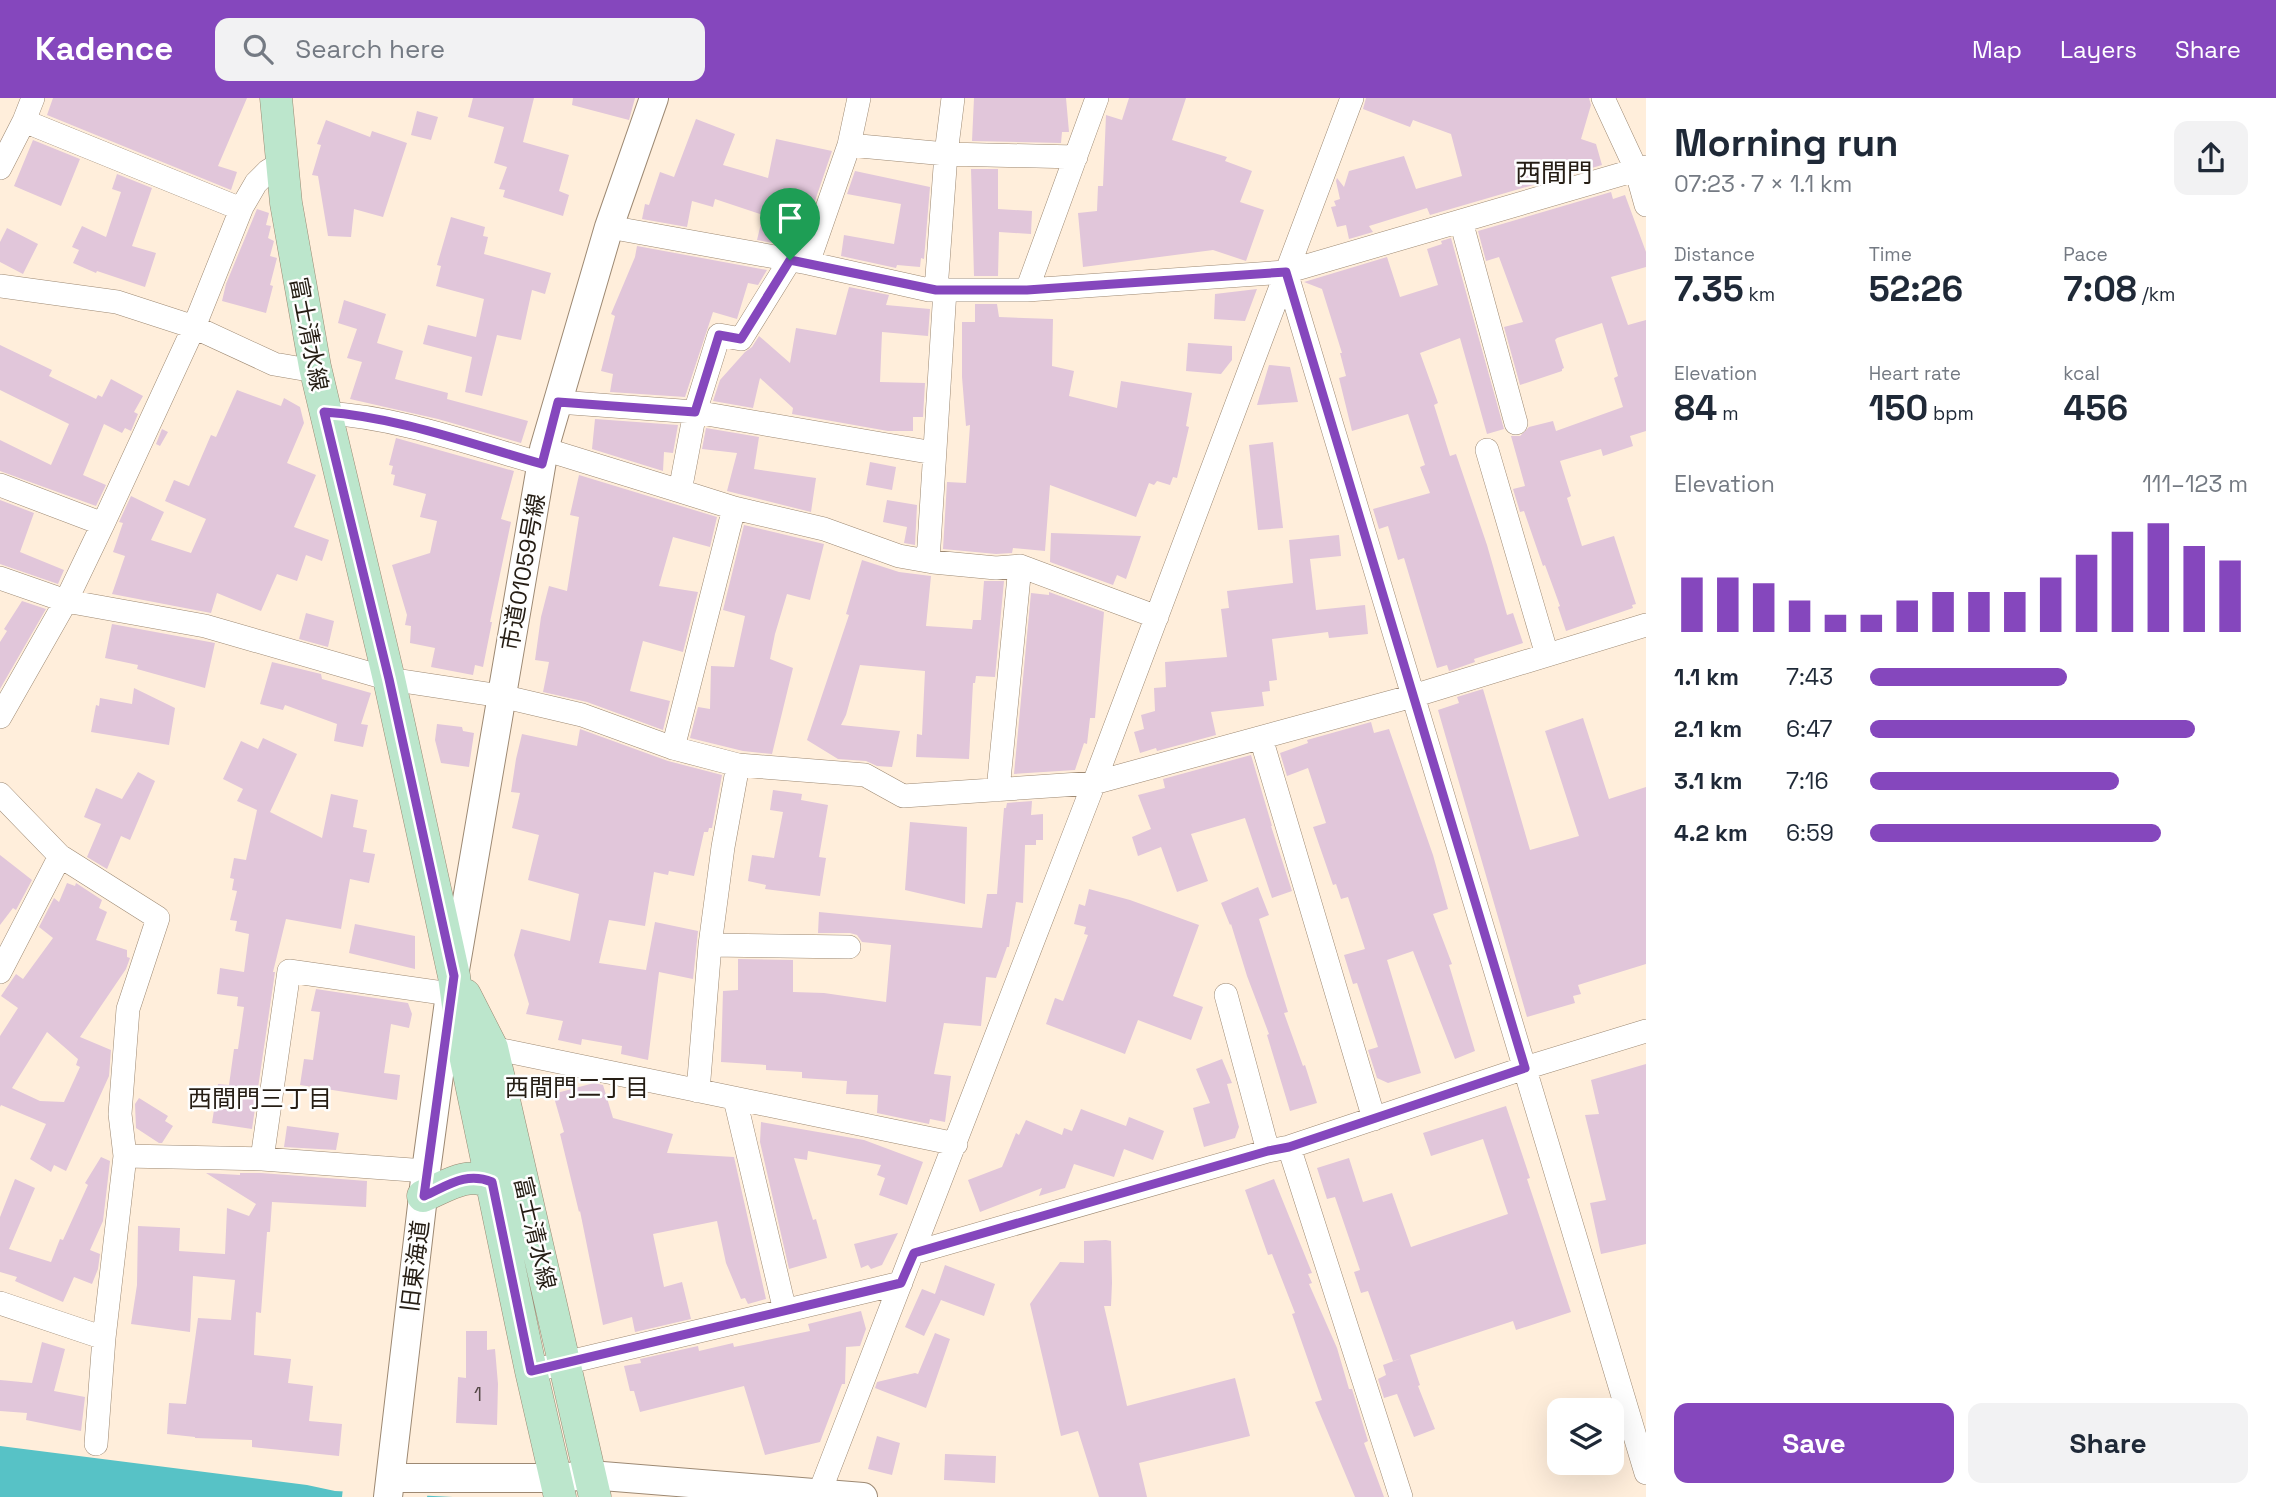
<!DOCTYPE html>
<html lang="en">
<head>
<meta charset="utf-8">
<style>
	body { margin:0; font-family:"Space Grotesk","Noto Sans JP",sans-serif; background:#f2f2f3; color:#1f2937; height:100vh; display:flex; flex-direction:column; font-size:26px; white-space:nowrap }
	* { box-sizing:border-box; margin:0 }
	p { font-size:23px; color:#747a83 }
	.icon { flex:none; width:38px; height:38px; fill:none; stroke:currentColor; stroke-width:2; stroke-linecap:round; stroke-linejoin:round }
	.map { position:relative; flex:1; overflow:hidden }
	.sheet { display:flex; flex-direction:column; background:#fff; width:630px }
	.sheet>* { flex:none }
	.fabs { position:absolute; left:1547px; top:1300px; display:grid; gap:14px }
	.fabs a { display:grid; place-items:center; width:77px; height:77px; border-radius:14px; background:#fff; box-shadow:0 7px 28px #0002; font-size:35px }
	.pin { position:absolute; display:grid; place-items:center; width:60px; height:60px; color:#fff; margin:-72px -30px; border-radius:50% 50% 50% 0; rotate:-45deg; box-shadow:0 0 7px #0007 }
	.pin .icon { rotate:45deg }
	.round { display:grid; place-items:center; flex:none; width:74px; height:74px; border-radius:14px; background:#f2f2f3 }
	.overview { display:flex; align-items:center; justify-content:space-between; height:119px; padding:0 28px }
	h1 { font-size:38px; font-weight:700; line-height:52px }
	.stats { display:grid; grid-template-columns:repeat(3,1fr); gap:10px; height:119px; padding:7px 28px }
	.stats div { display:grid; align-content:center }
	.stats b { font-size:35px; font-weight:700 }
	.stats small { font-size:19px; font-weight:400 }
	.stats p { font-size:19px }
	.chart { height:196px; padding:14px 28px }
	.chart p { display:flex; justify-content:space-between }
	.chart svg { width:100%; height:126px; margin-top:7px; stroke:#8547bd; stroke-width:6 }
	.action { display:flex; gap:14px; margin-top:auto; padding:14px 28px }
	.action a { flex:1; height:80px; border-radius:14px; background:#8547bd; color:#fff; font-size:28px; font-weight:700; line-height:80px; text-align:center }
	.action a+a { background:#f2f2f3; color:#1f2937 }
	ul { padding:0 28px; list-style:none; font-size:23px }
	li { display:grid; grid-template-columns:112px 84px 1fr; align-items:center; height:52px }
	li i { height:18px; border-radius:9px; background:#8547bd }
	header { display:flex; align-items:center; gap:42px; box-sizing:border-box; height:98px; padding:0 35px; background:#8547bd; color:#fff }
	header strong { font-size:33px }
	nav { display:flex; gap:38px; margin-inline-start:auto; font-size:24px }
	.search { width:490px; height:63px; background:#f2f2f3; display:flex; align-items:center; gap:18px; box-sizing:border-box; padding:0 24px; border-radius:14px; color:#747a83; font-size:26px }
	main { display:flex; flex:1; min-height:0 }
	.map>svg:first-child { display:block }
	.water { fill:#57c2c6 }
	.pier { fill:#ffeedb }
	.building { fill:#e1c6da; fill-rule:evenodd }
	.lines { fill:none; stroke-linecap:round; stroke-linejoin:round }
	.minor-casing { stroke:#9d8973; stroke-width:24 }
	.tertiary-casing { stroke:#9d8973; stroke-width:30 }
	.secondary-casing { stroke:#9d8973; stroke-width:33 }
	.minor { stroke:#fff; stroke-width:23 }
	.tertiary { stroke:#fff; stroke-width:28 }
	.secondary { stroke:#bce6cc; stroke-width:32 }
	.route-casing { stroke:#fff; stroke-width:14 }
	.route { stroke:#8547bd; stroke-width:9 }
	.labels { text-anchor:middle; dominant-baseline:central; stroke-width:5; stroke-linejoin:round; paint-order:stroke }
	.number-label { font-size:19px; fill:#544746 }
	.street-label { font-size:23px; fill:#251d14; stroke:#fefefe }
	.neighbourhood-label { font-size:24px; fill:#251d14; stroke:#fefefe }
	.quarter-label { font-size:26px; fill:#251d14; stroke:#fefefe }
</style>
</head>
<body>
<header>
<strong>Kadence</strong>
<div class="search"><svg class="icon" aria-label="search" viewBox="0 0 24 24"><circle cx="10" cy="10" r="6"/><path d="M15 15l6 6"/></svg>Search here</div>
<nav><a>Map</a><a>Layers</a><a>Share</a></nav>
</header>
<main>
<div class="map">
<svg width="1646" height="1399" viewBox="0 0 1646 1399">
	<rect width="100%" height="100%" fill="#ffeedb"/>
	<path class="water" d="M0,1348L307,1387L335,1393L453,1399H0Z"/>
	<path class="pier" d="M343,1390L411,1393L428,1395L427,1399H342Z"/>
	<path class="building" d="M53,0H247L218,68L237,74L231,92L47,17Z
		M473,0H534L523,44L569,57L559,93L569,97L563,118L503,99L505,92L499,91L507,69L494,65L504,29L468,19Z
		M573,0H635L629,22L572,7Z
		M974,0H1066L1069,34H1062L1061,45L972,43Z
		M1129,0H1186L1172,42L1227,59L1225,63L1252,73L1240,104L1264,112L1246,163L1213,152L1083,169L1078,115L1097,113L1098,88H1103L1106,17L1122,22Z
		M1366,0H1589L1591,7L1581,41L1596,46L1602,67L1430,117L1427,110L1369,128L1373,134L1349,141L1346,127L1337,129L1331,109L1336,108L1334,103L1340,101L1336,83L1337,80L1344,89L1349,73L1404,58L1416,91L1462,78L1451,36L1413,22L1410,29L1363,11Z
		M417,13L438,19L431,42L411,37Z
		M696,21L735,36L723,67L768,80L776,41L832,53L803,138L799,137L796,149L757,142L763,117L715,101L713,109L692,103L687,129L642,121L645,106L649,107L660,74L674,79Z
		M326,22L370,39L372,33L407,45L383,119L354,111L351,139L328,138L318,78L312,77L321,47L317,46Z
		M33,42L80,61L61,108L14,88Z
		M971,71H998V111L1032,113L1031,136L999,134L998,178H974Z
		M855,73L930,89L924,161L921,160L920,169L897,167L896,170L841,158L844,137L894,146L901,106L847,96Z
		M117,76L152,90L132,148L156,155L145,189L97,173L96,175L73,165L79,152L72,149L82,128L106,139L121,94L112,91Z
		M1611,94L1613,101L1625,97L1646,154V169L1611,179L1628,227L1646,222V333L1630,338L1633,348L1603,358L1601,351L1560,363L1571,398L1567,400L1582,448L1614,438L1636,506L1632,507L1633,510L1566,533L1558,509L1560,508L1545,467L1543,468L1524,413L1520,414L1513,391L1525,388L1511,338H1520L1529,329L1553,323L1556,333L1623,309L1614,280L1618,278L1602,225L1557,240L1555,242L1564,270L1562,271V273L1520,287L1504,229L1523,224L1499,159L1486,163L1478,133Z
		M257,111L269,115L266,127L271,128L268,140L274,143L270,158L277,160L270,187L273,188L266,215L222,203L226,186Z
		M451,119L485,129L483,138L488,139L484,156L551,175L545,196L532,192L521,242L497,237L482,298L465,294L472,259L423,246L428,227L476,239L484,201L436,188L441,168L437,167Z
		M7,130L38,146L23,176L0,164V144Z
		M1451,140L1504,331L1487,336L1460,240L1420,255L1438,305L1434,307L1450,358L1456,356L1487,447L1507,517L1513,515L1523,545L1474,561L1475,564L1449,573L1447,567L1437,570L1404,460L1398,462L1388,428L1379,431L1373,411L1430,395L1420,369L1425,367L1408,316L1352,333L1339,280L1346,278L1340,255H1342L1322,191L1304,184L1387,159L1400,199L1438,187L1427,151L1442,146L1441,143Z
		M637,148L767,172L758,187L748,185L737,221L713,214L685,299L610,294L613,276L601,273L615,218L611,216L635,159Z
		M849,189L889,197L886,207L930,211L928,238L882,234L880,284L925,285L923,319H913V333H888L792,316L793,310L760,280L753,310L713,303L720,282L745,254L752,249L759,238L790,265L796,230L836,237Z
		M1257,191L1245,223L1214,221L1215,196Z
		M344,202L386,216L377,245L403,253L395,281L448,295L447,301L528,323L521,345L438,321L350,301L362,264L347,260L357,231L338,225Z
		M975,206H997L999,219L1053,221L1052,268L1074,273L1069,298L1117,310L1121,283L1192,295L1186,328L1189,329L1177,380L1173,379L1170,387L1157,383L1154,387L1149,385L1136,419L1050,387L1045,453L1013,450L1012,455L996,456L943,451L947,384L966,385L970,327L966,328L962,279V224H975Z
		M1188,245L1232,248V262L1221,276L1186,273Z
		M0,247L52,272L49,278L96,301L98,297L102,299L111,281L143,298L134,314L138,316L131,333L125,330L122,335L104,326L83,377L106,387L96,408L0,373V342L51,367L69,326L0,292Z
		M1269,267L1290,269L1298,304L1257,307Z
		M237,292L281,308L284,300L300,309L304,325L287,365L316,377L294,429L329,442L322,463L306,457L297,483L277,476L261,513L217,495L211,515L112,496L125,458L113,454L123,425L119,424L131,398L164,414L151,442L191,455L206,421L165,403L174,382L189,388L211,337L216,339Z
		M595,321L678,327L673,355L664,354L663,373L592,351Z
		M706,330L759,339L754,371L816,380L811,414L727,393L737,355L702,351Z
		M162,331L168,334L160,348L156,346Z
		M396,340L514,373L501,421L511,424L490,524H492L483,569L475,567L473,577L431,569L435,550L410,545L411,528L405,527L407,517L392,467L430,455L437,423L420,419L426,396L393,387L395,377L391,376L393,368L389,367Z
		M1273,344L1283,430L1258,432L1249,347Z
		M870,364L896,369L892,392L866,387Z
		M579,377L717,419L710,449L673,439L659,488L698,494L683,554L643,543L630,593L670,603L663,632L587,604L543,594L549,564L535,562L541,519L549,488L567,493L579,419L570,417Z
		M0,402L34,415L20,454L64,472L58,486L0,466Z
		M887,402L917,407L915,447L904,445L907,429L883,424Z
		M744,427L824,446L810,502L787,496L775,536L770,561L793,570L772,656L743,653L690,640L698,609L710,611L711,568L734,569L745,518L723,512Z
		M1051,435L1141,438L1126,481L1117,477L1113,487L1050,464Z
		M1339,437L1341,458L1310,461L1316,512L1365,507L1368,536L1329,540L1328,534L1272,541L1277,582L1269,583L1270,593L1262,594L1264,608L1211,614L1216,637L1157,653L1156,650L1140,655L1134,634L1144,631L1141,617L1155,613L1154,590L1166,589L1165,564L1227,559L1221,511L1229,510L1227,493L1293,485L1289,442Z
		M862,462L899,474L931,478L926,528L972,531L973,522H981L984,483H1004L995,579L976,578L975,585H973L969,661L916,659L917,636L922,637L925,573L860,567L846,617L841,627L900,633L892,669L877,668L866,663L838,661L807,642L849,517L846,516Z
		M1049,494L1104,514L1095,620H1090L1087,646L1084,645L1075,672L1014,676L1031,495L1049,497Z
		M22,503L46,511L0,591V544L7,533L4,531Z
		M306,515L334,523L328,549L299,541Z
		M112,526L215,545L205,590L137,571L138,567L105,560Z
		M272,564L321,576L322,581L371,595L361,626L368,627L363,649L334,643L337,626L285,607L283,612L260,606Z
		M134,590L175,610L169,647L91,634L96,607L99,608L100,600L132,606Z
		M1483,591L1530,752L1579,738L1545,633L1583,620L1609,701L1646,689V866L1578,887L1581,896L1573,898L1575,905L1527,919L1438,612L1459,605L1457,599Z
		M1371,624L1374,635L1389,631L1433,757L1448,811L1433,816L1452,866L1449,867L1475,953L1455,961L1413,853L1387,862L1421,975L1388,985L1377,980L1368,952L1378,949L1357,885L1353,886L1344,857L1365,851L1348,799L1341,801L1336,786L1333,787L1313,729L1326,725L1308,670L1287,678L1280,655L1308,645L1307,642Z
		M437,626L462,629L463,633L474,635L469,669L441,665L435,642Z
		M580,631L668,663L722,677L712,730H709L708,734H704L694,778L669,773L668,777L654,774L645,828L609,822L599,865L646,872L655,824L698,833L693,881L659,874L648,962L621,956L622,948L582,941L581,947L558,942L563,923L526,916L529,906L514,857L521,831L570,843L579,796L528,782L539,737L512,730L520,695L511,694L516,661L522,636L577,648Z
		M263,640L297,656L270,714L322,740L331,696L358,702L353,729L367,732L363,754L375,756L369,785L350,781L341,831L286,821L273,874H275L252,1031L212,1025L218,986L229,987L234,951H238L244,909L237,908L238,899L217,896L220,870L244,874L249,836L235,833L237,823L230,822L237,793L232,792L234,781L230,780L234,760L246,762L257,712L237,703L243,691L223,681L241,643L258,651Z
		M1251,657L1272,728H1271L1292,793L1272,800L1245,720L1191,736L1208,783L1177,794L1161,749L1138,758L1132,739L1151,731L1138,697L1165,690L1163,681Z
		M138,674L155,683L130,742L121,738L107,771L87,759L101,726L84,719L96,690L122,701Z
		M773,692L802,696L801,702L828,707L819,759L826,760L820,798L765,791L766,787L748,783L752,757L774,760L783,714L770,712Z
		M1032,703L1031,717L1043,716V742H1036V747H1025L1023,805L1016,804L1009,849H1007L996,880L986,879L981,928L944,925L934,976L951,978L945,1024L930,1021L929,1026L877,1015L878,997L846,996L847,983L802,980V974L766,972V967L721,964L723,893L738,892V861L793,862V894L824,895L886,904L891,847L862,844L857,837L850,835H818L819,814L982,830L987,796H997L1004,710H1006L1007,705Z
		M910,724L967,729L965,806L905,792Z
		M0,757L32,782L16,812L13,810L0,827Z
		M67,785L75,788L76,785L102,802L99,810L107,814L96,842L127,852V859L130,860L126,871L80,939L111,952L109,978L66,1073L54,1067L51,1074L30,1061L46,1026L1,1007L0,1009V938L18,910L1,898L16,876L23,881L53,840L39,829L54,800L59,804ZM47,934L78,961L76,967L80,969L64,1004L40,1003L12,990Z
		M1258,789L1269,817L1259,821L1288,914L1284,915L1303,968L1305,967L1317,1005L1290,1013L1267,937L1269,936L1247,878L1231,826L1230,827L1221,805Z
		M1089,791L1130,802L1199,827L1173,898L1203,909L1191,942L1138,922L1125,956L1046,926L1055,900L1063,903L1088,837L1084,836L1086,829L1074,826L1079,806L1085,808Z
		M355,826L415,838V871L349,855Z
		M316,891L408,905L412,916L409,930L391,926L384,975L400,977L397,1002L300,987L304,961L313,962L320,914L311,913Z
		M1222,961L1232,985L1227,986L1239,1029L1235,1040L1204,1049L1193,1010L1210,1005L1196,971Z
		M1646,966V1146L1601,1156L1590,1105L1606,1102L1585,1017L1599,1016L1591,982Z
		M594,985L603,987L613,1020L673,1036L667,1055L734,1059L766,1201L748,1206L745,1200L741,1201L726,1165L717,1123L653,1136L664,1189L682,1184L691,1221L635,1234L632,1219L603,1227L580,1113L579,1114L560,1036L564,1034L553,996Z
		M139,1000L168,1018L165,1023L173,1028L162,1045H159L136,1030L135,1006Z
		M1506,1008L1530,1080L1527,1081L1571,1214L1516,1232L1513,1223L1410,1257L1420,1287L1418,1288L1435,1331L1414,1339L1397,1296L1384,1300L1378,1281L1386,1277L1383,1267L1402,1260L1393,1263L1368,1193L1361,1195L1354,1174L1360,1172L1335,1099L1327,1101L1317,1070L1349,1060L1363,1104L1392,1095L1411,1149L1508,1116L1483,1041L1431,1058L1423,1035Z
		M1081,1011L1126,1028L1129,1019L1164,1033L1153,1062L1124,1051L1114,1079L1074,1066L1065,1090L1039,1098L1042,1090L980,1114L968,1082L1002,1069L1016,1035L1019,1037L1026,1022L1062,1037L1064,1030L1072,1033Z
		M761,1024L864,1042L923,1064L907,1107L879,1097L885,1080L877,1077L881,1067L808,1053L807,1062L794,1060L813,1122L816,1121L827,1160L789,1171L760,1044Z
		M287,1028L339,1035L336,1052L284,1049Z
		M101,1059L110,1063L103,1123L90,1152L100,1156L98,1171L92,1186L74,1179L63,1204L15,1183L17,1179L0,1174V1119L15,1081L35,1090L9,1151L51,1164L60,1141L63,1142L88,1087L85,1085Z
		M206,1075L240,1077V1075H261L367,1083L366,1109L272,1104L270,1134H267L261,1215L256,1214L254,1257L291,1261L288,1285L313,1288L309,1323L342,1326L339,1358L252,1349V1342L195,1340V1339L167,1336L169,1305L186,1306L198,1220L231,1222L235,1182L193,1178L190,1234L131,1226L137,1187L138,1128L180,1130L179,1153L225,1156L227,1110L249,1118L256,1106Z
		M1274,1081L1312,1175L1308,1176L1312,1185L1309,1186L1337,1250L1349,1291H1352L1368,1343L1364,1345L1384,1399H1355L1315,1304L1322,1302L1292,1216L1295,1215L1272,1156L1268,1157L1245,1092Z
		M898,1135L882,1167L871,1171L868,1167L861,1170L854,1146Z
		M1106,1142L1111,1143L1112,1185L1111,1208H1104L1127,1308L1235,1280L1250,1338L1139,1365L1147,1399H1099L1078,1333L1061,1338L1030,1206L1060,1164L1084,1165V1143Z
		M945,1167L995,1186L984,1218L941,1202L924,1238L905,1229L922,1191L935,1196Z
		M861,1213L866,1231L860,1248L846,1249L845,1286H842L820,1344L765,1357L744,1288L640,1314L634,1293H630L624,1268L641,1265L640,1261L698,1248L699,1253L733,1245L734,1249L810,1233L808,1226Z
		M466,1233H487V1252L495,1251L498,1286L497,1327L456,1325L458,1279L466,1280Z
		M935,1235L950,1241L926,1310L875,1290L877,1284L915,1275L918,1276Z
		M42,1244L65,1251L54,1293L85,1299L81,1333L26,1322L27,1315L0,1313V1282L32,1285Z
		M877,1338L900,1345L892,1377L868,1371Z
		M945,1356L996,1358L995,1385L944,1382Z"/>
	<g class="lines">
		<defs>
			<path id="minor" d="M859,0L849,47L946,56L1076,59
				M1603,0L1636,71L1646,107
				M24,23L241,111
				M0,70L24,23L33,0
				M1461,123L1516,325
				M609,129L808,165L929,192H1027L1286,174L1646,69
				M790,162L741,241L719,237L695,314L680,393L734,410L824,431L899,458L933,464L996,470L1020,468L1157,519
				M808,165L849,47
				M1286,174L1646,1375
				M0,188L117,204L194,229L274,266L303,271L315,269
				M936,192L946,56L953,0
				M1027,192L1097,0
				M558,304L695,314L934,355
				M325,315C398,319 471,346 542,366
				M544,351L680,393
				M1487,352L1547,557
				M0,387L103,426
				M928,463L945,192
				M0,480L66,503L205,528L389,581L501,598L582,617L673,650L738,667L865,677L903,698L1094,685L1413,598L1646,527
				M0,619L66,503L103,426L194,229L242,109L256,85L268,73L281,65
				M1261,640L1374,1021
				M673,650L734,410
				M998,692L1020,468
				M0,696L60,758L0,874
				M60,758L158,820L128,911L120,1016L125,1058L104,1240L96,1346
				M710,847L849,849
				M1226,897L1268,1053
				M492,950L956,1046
				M698,993L710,847L723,749L738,667
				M735,1001L785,1213
				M1289,1049L1401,1399
				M125,1058L262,1061L426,1073
				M262,1061L289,873L450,896
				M913,1155L1268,1053L1289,1049L1525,970L1646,933
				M0,1205L104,1240
				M531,1273L901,1185
				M819,1396L1094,685L1352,0"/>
			<path id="tertiary" d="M455,872L544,351L609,129L654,0
				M391,1380H556L590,1377L863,1399
				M388,1399L426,1073L450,896"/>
			<path id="secondary" d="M276,0L286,105L315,269L389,581L454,878L464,952L531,1273L560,1399
				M465,897L492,950L595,1399
				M423,1098C447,1088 466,1073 492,1084"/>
		</defs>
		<use href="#minor" class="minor-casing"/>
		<use href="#tertiary" class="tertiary-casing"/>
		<use href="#secondary" class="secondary-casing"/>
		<use href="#minor" class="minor"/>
		<use href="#tertiary" class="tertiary"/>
		<use href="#secondary" class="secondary"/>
	</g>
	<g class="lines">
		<defs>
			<path id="route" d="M790,162L936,192H1027L1286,174L1525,970L1289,1049L1268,1053L914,1155L901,1185L531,1273L492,1084C466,1073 447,1088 424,1098L454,878L389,581L324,314C398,319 471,346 542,366L558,304L695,314L719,237L741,241Z"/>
		</defs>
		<use href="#route" class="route-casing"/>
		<use href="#route" class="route"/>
	</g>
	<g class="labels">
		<g class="number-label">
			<text x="478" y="1296">1</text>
		</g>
		<g class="street-label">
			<text transform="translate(309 236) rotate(79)">富士清水線</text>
			<text transform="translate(523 474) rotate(-80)">市道01059号線</text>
			<text transform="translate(535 1135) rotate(77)">富士清水線</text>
			<text transform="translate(415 1168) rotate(-83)">旧東海道</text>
		</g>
		<g class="neighbourhood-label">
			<text x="577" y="989">西間門二丁目</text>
			<text x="260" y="1000">西間門三丁目</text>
		</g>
		<g class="quarter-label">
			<text x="1554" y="75">西間門</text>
		</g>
	</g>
</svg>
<div class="fabs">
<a><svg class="icon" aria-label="layers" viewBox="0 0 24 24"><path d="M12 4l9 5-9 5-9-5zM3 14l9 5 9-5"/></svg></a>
</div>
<div class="pin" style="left:790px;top:162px;background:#1e9e55"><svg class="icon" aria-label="arrive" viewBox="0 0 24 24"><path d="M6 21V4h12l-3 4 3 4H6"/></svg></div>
</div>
<section class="sheet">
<div class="overview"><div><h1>Morning run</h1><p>07:23 · 7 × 1.1 km</p></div><a class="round"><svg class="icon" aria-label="share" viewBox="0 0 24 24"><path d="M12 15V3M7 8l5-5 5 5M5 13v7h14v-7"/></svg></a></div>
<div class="stats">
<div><p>Distance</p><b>7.35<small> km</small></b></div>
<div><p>Time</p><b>52:26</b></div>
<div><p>Pace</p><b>7:08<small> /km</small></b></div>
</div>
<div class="stats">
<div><p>Elevation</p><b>84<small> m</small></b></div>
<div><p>Heart rate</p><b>150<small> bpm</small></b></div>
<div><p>kcal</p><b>456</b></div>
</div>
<div class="chart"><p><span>Elevation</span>111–123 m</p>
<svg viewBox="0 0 160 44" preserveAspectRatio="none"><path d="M5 44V25M15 44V25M25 44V27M35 44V33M45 44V38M55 44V38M65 44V33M75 44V30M85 44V30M95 44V30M105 44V25M115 44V17M125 44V9M135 44V6M145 44V14M155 44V19"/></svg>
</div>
<ul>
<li><b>1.1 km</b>7:43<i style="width:52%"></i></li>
<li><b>2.1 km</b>6:47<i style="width:86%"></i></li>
<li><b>3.1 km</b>7:16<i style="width:66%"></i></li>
<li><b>4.2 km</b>6:59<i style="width:77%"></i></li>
</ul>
<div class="action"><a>Save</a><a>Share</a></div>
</section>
</main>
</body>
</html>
